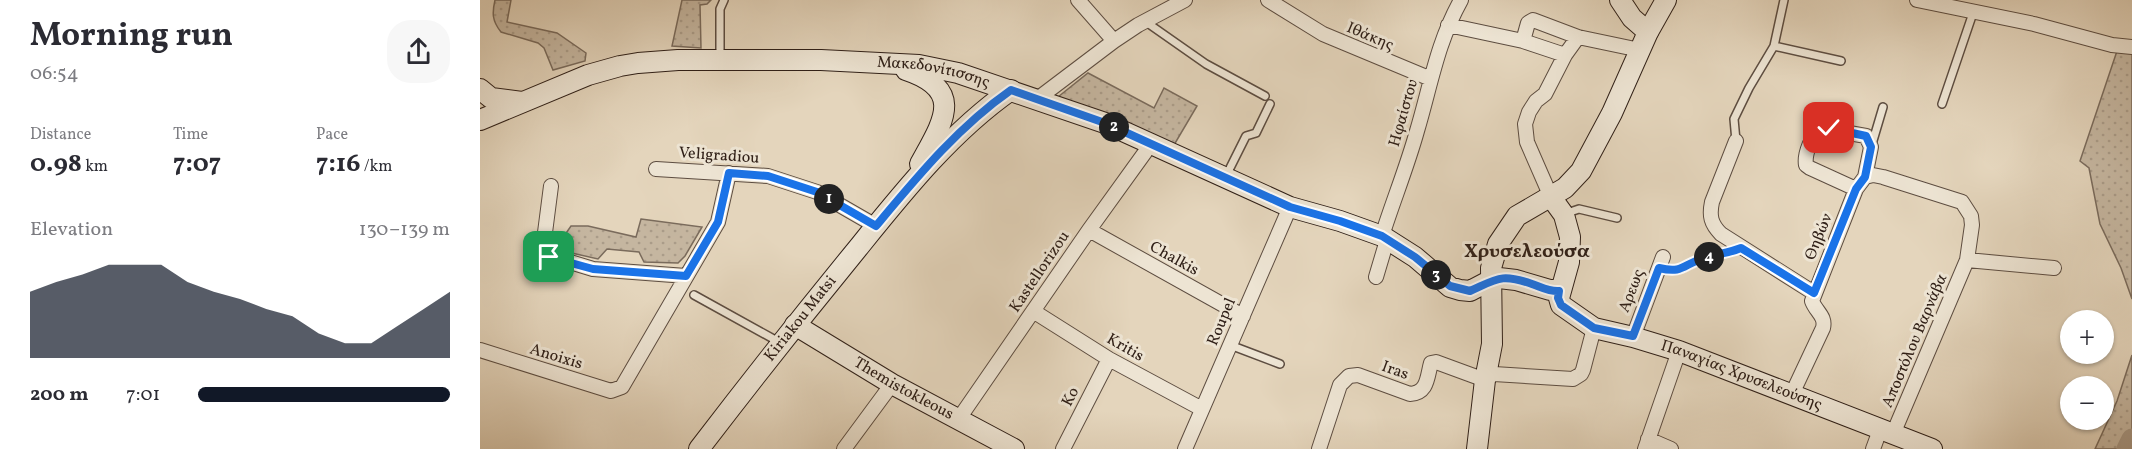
<!DOCTYPE html>
<html lang="en">
<head>
<meta charset="utf-8">
<style>
	body { margin:0; font-family:Vollkorn,serif; background:#f7f7f7; color:#2b2b33; height:100vh; display:flex; flex-direction:column; font-size:22px; white-space:nowrap }
	* { box-sizing:border-box; margin:0 }
	p { font-size:20px; color:#7c7c81 }
	.icon { flex:none; width:33px; height:33px; fill:none; stroke:currentColor; stroke-width:2; stroke-linecap:round; stroke-linejoin:round }
	.map { position:relative; flex:1; overflow:hidden }
	.details { display:flex; flex-direction:column; background:#fff; width:480px }
	.details>* { flex:none }
	.tools { position:absolute; left:1580px; top:310px; display:grid; gap:12px }
	.tools a { display:grid; place-items:center; width:54px; height:54px; border-radius:50%; background:#fff; box-shadow:0 2px 4px #0004; font-size:30px }
	.pin { position:absolute; display:grid; place-items:center; width:51px; height:51px; color:#fff; margin:-26px; border-radius:12px; box-shadow:0 3px 9px #0006 }
	.km { position:absolute; width:30px; height:30px; margin:-15px; border-radius:50%; background:#222; color:#fff; font-size:16px; line-height:30px; text-align:center }
	.round { display:grid; place-items:center; flex:none; width:63px; height:63px; border-radius:24px; background:#f7f7f7 }
	.overview { display:flex; align-items:center; justify-content:space-between; height:102px; padding:0 30px }
	h1 { font-size:33px; font-weight:700; line-height:45px }
	.metrics { display:grid; grid-template-columns:repeat(3,1fr); gap:9px; height:102px; padding:6px 30px }
	.metrics div { display:grid; align-content:center }
	.metrics b { font-size:26px; font-weight:700 }
	.metrics small { font-size:16px; font-weight:400 }
	.metrics p { font-size:16px }
	.chart { height:168px; padding:12px 30px }
	.chart p { display:flex; justify-content:space-between }
	.chart svg { width:100%; height:108px; margin-top:6px; fill:#111827; opacity:.7 }
	ul { padding:0 30px; list-style:none; font-size:20px }
	li { display:grid; grid-template-columns:96px 72px 1fr; align-items:center; height:45px }
	li i { height:15px; border-radius:8px; background:#111827 }
	main { display:flex; flex:1; min-height:0 }
	.map>svg:first-child { display:block }
	.green { fill:url(#green-dots); stroke:#7a6b5c; stroke-width:1.5 }
	.lines { fill:none; stroke-linecap:round; stroke-linejoin:round }
	.river { stroke:#a79784; stroke-width:21 }
	.lane-casing { stroke:#5d4d41; stroke-width:10 }
	.street-casing { stroke:#5d4d41; stroke-width:16 }
	.secondary-casing { stroke:#302018; stroke-width:22 }
	.lane { stroke:#ede4d3; stroke-width:7 }
	.street { stroke:#ede4d3; stroke-width:14 }
	.secondary { stroke:#ede4d3; stroke-width:20 }
	.route-casing { stroke:#fff; stroke-width:12 }
	.route { stroke:#1a73e8; stroke-width:8 }
	.labels { text-anchor:middle; dominant-baseline:central; stroke-width:6; stroke-linejoin:round; paint-order:stroke }
	.street-label { font-size:16px; fill:#302018; stroke:#ede4d3 }
	.quarter-label { font-size:20px; font-weight:bold; fill:#302018; stroke:#ede4d3 }
</style>
</head>
<body>
<main>
<section class="details">
<div class="overview"><div><h1>Morning run</h1><p>06:54</p></div><a class="round"><svg class="icon" aria-label="share" viewBox="0 0 24 24"><path d="M12 15V3M7 8l5-5 5 5M5 13v7h14v-7"/></svg></a></div>
<div class="metrics">
<div><p>Distance</p><b>0.98<small> km</small></b></div>
<div><p>Time</p><b>7:07</b></div>
<div><p>Pace</p><b>7:16<small> /km</small></b></div>
</div>
<div class="chart"><p><span>Elevation</span>130–139 m</p>
<svg viewBox="0 0 160 44" preserveAspectRatio="none"><path d="M0 44V17L10 13L20 10L30 6L40 6L50 6L60 13L70 17L80 20L90 24L100 27L110 34L120 38L130 38L140 31L150 24L160 17V44z"/></svg>
</div>
<ul>
<li><b>200 m</b>7:01<i style="width:100%"></i></li>
</ul>
</section>
<div class="map">
<svg width="1652" height="449" viewBox="0 0 1652 449">
	<defs>
		<pattern id="green-dots" width="8" height="8" patternUnits="userSpaceOnUse" patternTransform="scale(1.5)"><rect width="8" height="8" fill="#c5b6a0"/><path d="M2 2h.1M6 6h.1" fill="none" stroke="#aa9c89" stroke-width="1.8" stroke-linecap="round"/></pattern>
	</defs>
	<rect width="100%" height="100%" fill="#e4d5bc"/>
	<filter id="stains"><feTurbulence type="fractalNoise" baseFrequency=".00333" numOctaves="4"/><feColorMatrix values="0 0 0 0 .2 0 0 0 0 .09 0 0 0 0 .02 0 0 0 .5 -.17"/></filter>
	<radialGradient id="worn" r=".72"><stop offset=".6" stop-color="#630" stop-opacity="0"/><stop offset="1" stop-color="#630" stop-opacity=".3"/></radialGradient>
	<path class="green" d="M15,0H31L27,22L77,33L106,53L105,61L73,70L64,48L58,43L21,32C12,21 12,13 15,0Z
		M202,0H231L227,4L220,5L221,48L192,46Z
		M1637,51H1652V299L1641,268L1620,224L1609,168L1600,161Z
		M608,73L674,108L684,88L717,106L694,145L578,97Z
		M161,219L222,227L205,256L198,263L164,262L159,252L127,249L118,259L83,251L77,246L91,226H108L156,237Z
		M1652,355V449H1615L1637,401Z"/>
	<g class="lines">
		<path class="river" d="M1647,449L1652,439"/>
		<defs>
			<path id="lane" d="M1304,0L1294,46L1361,61
				M666,22L726,64L785,96
				M240,60V9L244,0
				M1462,104L1493,13
				M1256,141L1254,119L1269,88L1294,46
				M1392,144L1403,107
				M746,176L766,136L776,133L790,104
				M1084,214L1099,209L1137,218
				M1179,268C1204,274 1203,265 1224,258C1236,254 1249,253 1261,247
				M214,295L299,342
				M750,345L800,364"/>
			<path id="street" d="M598,0L634,41
				M788,0L843,34L951,79
				M1437,0L1554,24L1632,45L1652,47
				M968,25L1043,41L1085,55
				M1043,41L1048,23L1053,20L1098,37L1160,50
				M556,100L634,41L658,25L705,0
				M1256,141L1232,202C1229,216 1231,224 1241,234L1334,293
				M176,169L288,176L337,192L396,226
				M1385,177L1391,147L1386,136L1341,128C1332,135 1324,154 1326,165L1330,168L1376,189L1385,177L1393,175L1403,177L1482,202L1491,216L1492,225L1487,260L1413,434
				M71,186L63,248L64,254L113,269L206,276
				M1071,197L1047,142L1045,124L1049,112L1056,101L1065,94L1085,55L1098,37
				M609,230L763,316
				M902,236C913,201 927,167 937,131C951,84 957,43 981,0
				M1487,260L1574,268
				M896,277L907,240
				M553,311L629,359L722,409
				M1153,337L1183,257
				M0,350L131,391L142,387L238,222L249,173
				M1312,394L1343,328C1346,316 1336,312 1332,301L1376,189
				M478,420L609,230L671,144
				M1168,439L1191,449
				M364,449L412,384
				M583,449L629,359
				M705,449L810,207
				M839,449L860,385L869,376L878,375L930,394C948,393 947,377 951,363L956,362L1005,380L1014,374L1093,379L1101,374L1103,370L1114,328
				M1165,449L1199,351
				M1393,449L1400,430"/>
			<g id="secondary">
				<path d="M1140,0L1152,18L1168,32"/>
				<path d="M426,70C486,90 463,122 440,164"/>
				<path d="M0,89L11,98L42,102"/>
				<path id="s1" d="M0,120L108,75L140,66L158,63L198,60H341L439,65L478,73L625,123L810,207L860,221L902,236L935,257L970,287L980,290L990,291L1011,280L1019,278L1036,280L1070,290H1079"/>
				<path id="s2" d="M1071,197L1084,215L1090,237L1089,262L1079,298L1081,305L1114,328L1153,337L1199,351L1452,449"/>
				<path id="s3" d="M315,325L412,384L534,449"/>
				<path id="s4" d="M219,449C271,381 324,314 378,248C424,191 471,132 531,90"/>
				<path d="M997,449L1005,380L1012,344L1011,268L1018,244L1037,216L1085,188L1101,171L1132,113L1168,32L1186,0"/>
			</g>
		</defs>
		<use href="#lane" class="lane-casing"/>
		<use href="#street" class="street-casing"/>
		<use href="#secondary" class="secondary-casing"/>
		<use href="#lane" class="lane"/>
		<use href="#street" class="street"/>
		<use href="#secondary" class="secondary"/>
	</g>
	<g class="lines">
		<defs>
			<path id="route" d="M69,257L113,269L206,276L238,222L249,173L288,176L337,192L396,226C437,177 478,127 531,90L625,123L810,207L860,221L902,236L935,257L970,286L990,291C1017,279 1021,273 1052,284C1061,287 1070,292 1079,291L1078,298L1081,305L1114,328L1153,336L1179,268C1204,274 1203,264 1224,258C1236,254 1249,253 1261,248L1334,293L1376,189L1385,177L1391,147L1386,136L1349,128"/>
		</defs>
		<use href="#route" class="route-casing"/>
		<use href="#route" class="route"/>
	</g>
	<g class="labels">
		<g class="street-label">
			<text transform="translate(890 37) rotate(23)">Ιθάκης</text>
			<text stroke="none"><textPath href="#s1" startOffset="465">Μακεδονίτισσης</textPath></text>
			<text transform="translate(924 113) rotate(-74)">Ηφαίστου</text>
			<text transform="translate(239 156) rotate(4)">Veligradiou</text>
			<text transform="translate(1339 237) rotate(-68)">Θηβών</text>
			<text transform="translate(694 259) rotate(29)">Chalkis</text>
			<text transform="translate(560 272) rotate(-56)">Kastellorizou</text>
			<text transform="translate(1152 291) rotate(-69)">Αρεως</text>
			<text stroke="none"><textPath href="#s4" startOffset="165">Kiriakou Matsi</textPath></text>
			<text transform="translate(742 322) rotate(-67)">Roupel</text>
			<text transform="translate(1435 341) rotate(-67)">Αποστόλου Βαρνάβα</text>
			<text transform="translate(645 348) rotate(30)">Kritis</text>
			<text transform="translate(76 357) rotate(17)">Anoixis</text>
			<text transform="translate(915 371) rotate(20)">Iras</text>
			<text stroke="none"><textPath href="#s2" startOffset="310">Παναγίας Χρυσελεούσης</textPath></text>
			<text stroke="none"><textPath href="#s3" startOffset="126">Themistokleous</textPath></text>
			<text transform="translate(591 397) rotate(-63)">Ko</text>
		</g>
		<g class="quarter-label">
			<text x="1047" y="252">Χρυσελεούσα</text>
		</g>
	</g>
	<rect width="100%" height="100%" filter="url(#stains)"/>
	<rect width="100%" height="100%" fill="url(#worn)"/>
</svg>
<div class="tools">
<a>+</a>
<a>−</a>
</div>
<div class="pin" style="left:69px;top:257px;background:#1e9e55"><svg class="icon" aria-label="arrive" viewBox="0 0 24 24"><path d="M6 21V4h12l-3 4 3 4H6"/></svg></div>
<div class="pin" style="left:1349px;top:128px;background:#d93025"><svg class="icon" aria-label="check" viewBox="0 0 24 24"><path d="M5 12l5 5 9-10"/></svg></div>
<b class="km" style="left:349px;top:199px">1</b>
<b class="km" style="left:634px;top:127px">2</b>
<b class="km" style="left:956px;top:275px">3</b>
<b class="km" style="left:1229px;top:257px">4</b>
</div>
</main>
</body>
</html>
